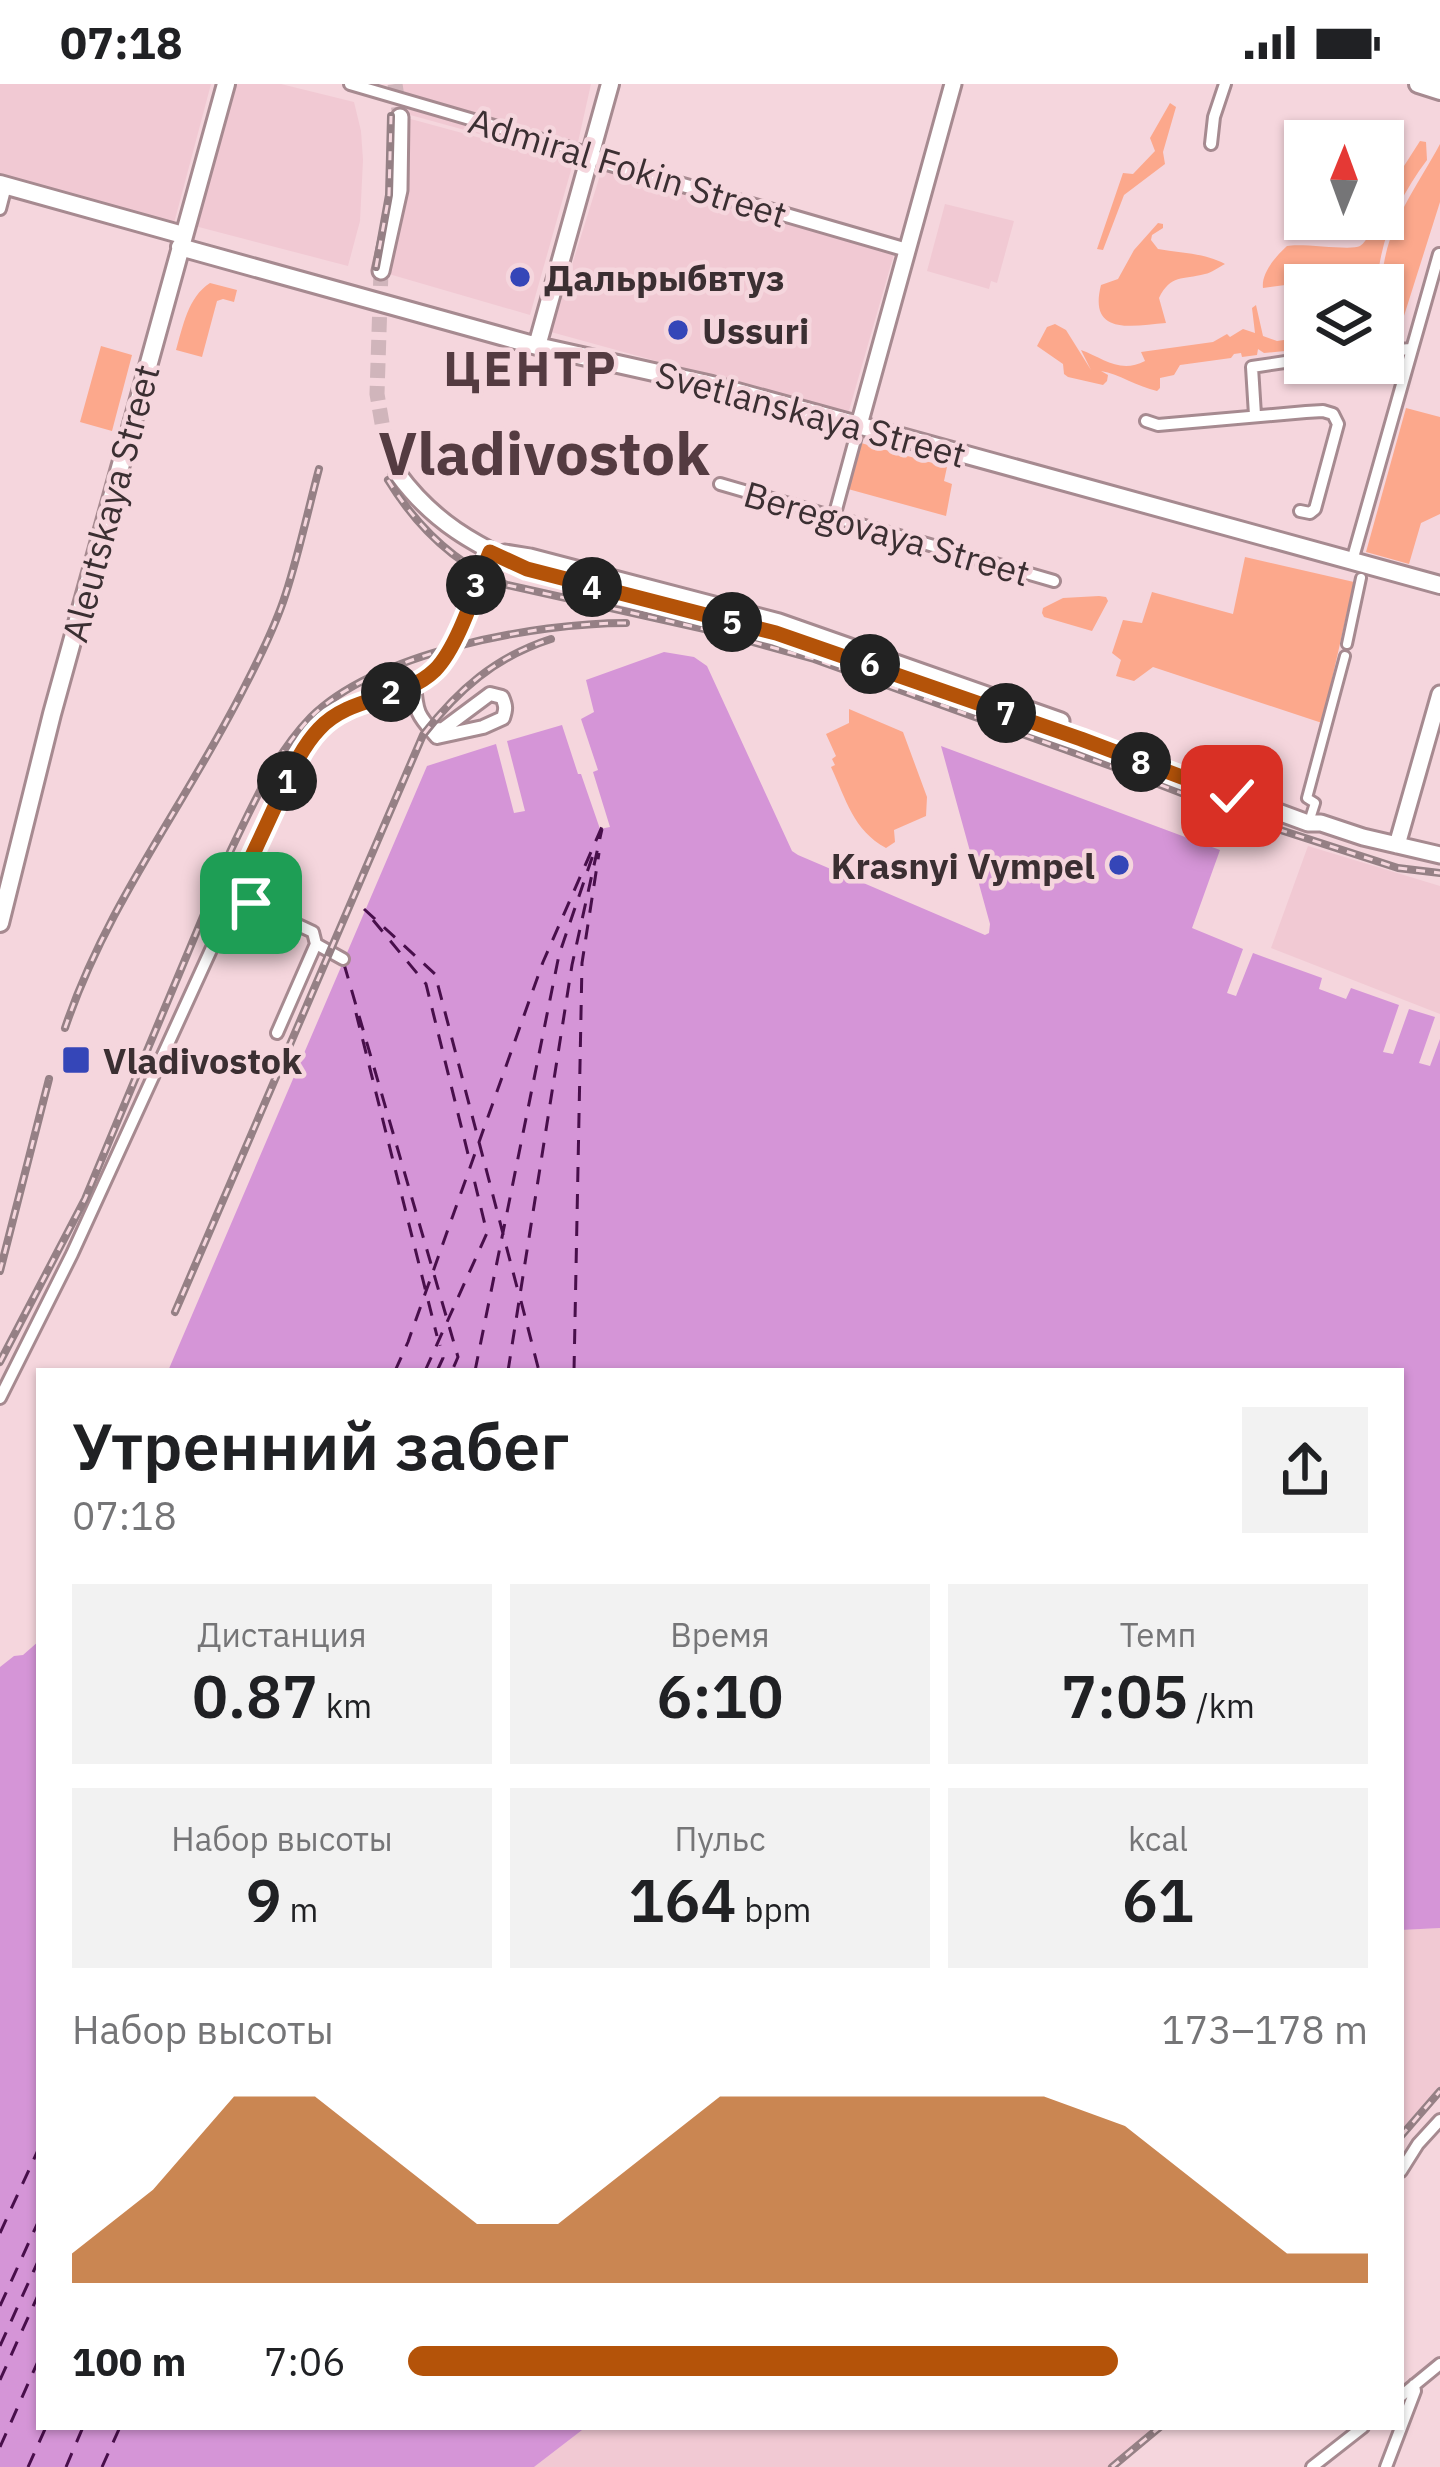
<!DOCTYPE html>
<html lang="ru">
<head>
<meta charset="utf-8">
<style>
	body { margin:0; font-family:"IBM Plex Sans",sans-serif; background:#f2f2f2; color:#202124; height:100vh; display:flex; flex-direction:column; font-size:45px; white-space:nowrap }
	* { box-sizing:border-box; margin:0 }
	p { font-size:39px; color:#757577 }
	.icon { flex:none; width:66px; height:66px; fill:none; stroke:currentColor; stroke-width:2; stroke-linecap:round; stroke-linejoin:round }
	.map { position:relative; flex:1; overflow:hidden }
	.details { position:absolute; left:36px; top:1284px; width:1368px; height:1062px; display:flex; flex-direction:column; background:#fff; border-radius:0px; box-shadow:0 3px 9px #0004 }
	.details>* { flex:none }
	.needle { width:78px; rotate:1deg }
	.fabs { position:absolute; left:1284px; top:36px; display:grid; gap:24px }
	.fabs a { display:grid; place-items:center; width:120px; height:120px; border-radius:0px; background:#fff; box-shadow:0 3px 9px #0004; font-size:60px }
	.pin { position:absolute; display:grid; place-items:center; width:102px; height:102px; color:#fff; margin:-51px; border-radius:24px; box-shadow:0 6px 18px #0006 }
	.km { position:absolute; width:60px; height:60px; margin:-30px; border-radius:50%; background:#222; color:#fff; font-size:33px; line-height:60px; text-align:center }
	.round { display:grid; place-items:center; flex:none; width:126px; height:126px; border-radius:0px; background:#f2f2f2 }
	.overview { display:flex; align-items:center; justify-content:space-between; height:204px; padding:0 36px }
	h1 { font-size:66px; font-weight:600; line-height:90px }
	.figures { display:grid; grid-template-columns:repeat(3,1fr); gap:18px; height:204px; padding:12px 36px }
	.figures div { display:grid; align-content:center; border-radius:0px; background:#f2f2f2; text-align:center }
	.figures b { font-size:60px; font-weight:600 }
	.figures small { font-size:33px; font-weight:400 }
	.figures p { font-size:33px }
	.chart { height:336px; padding:24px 36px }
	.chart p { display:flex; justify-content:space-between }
	.chart svg { width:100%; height:216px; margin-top:12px; fill:#b45309; opacity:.7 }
	ul { padding:0 36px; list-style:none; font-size:39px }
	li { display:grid; grid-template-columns:192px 144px 1fr; align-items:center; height:90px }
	li i { height:30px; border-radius:15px; background:#b45309 }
	.status { display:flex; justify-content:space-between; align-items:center; height:84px; padding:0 60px; background:#fff; direction:ltr }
	.status svg { height:33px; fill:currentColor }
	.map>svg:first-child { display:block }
	.built { fill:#f1c9d3 }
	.green { fill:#fca88c }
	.water { fill:#d595d7 }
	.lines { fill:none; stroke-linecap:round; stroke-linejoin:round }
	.ferry { stroke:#480f4b; stroke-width:3; stroke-dasharray:15 12; stroke-linecap:butt }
	.secondary-tunnel { stroke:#d0b5bb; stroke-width:15; stroke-dasharray:15 8; stroke-linecap:butt }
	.pedestrian-casing { stroke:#a68a90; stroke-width:14 }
	.minor-casing { stroke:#a68a90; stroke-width:16 }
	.tertiary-casing { stroke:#a68a90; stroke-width:18 }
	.secondary-casing { stroke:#a68a90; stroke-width:21 }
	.primary-casing { stroke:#a68a90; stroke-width:22 }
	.pedestrian { stroke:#fff; stroke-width:8 }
	.minor { stroke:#fff; stroke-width:10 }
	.tertiary { stroke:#fff; stroke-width:12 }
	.secondary { stroke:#fff; stroke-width:15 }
	.primary { stroke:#fff; stroke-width:16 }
	.rail-casing { stroke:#958085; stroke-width:8 }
	.rail { stroke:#f5d6dd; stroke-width:3; stroke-dasharray:9; stroke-linecap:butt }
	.route-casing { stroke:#fff; stroke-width:24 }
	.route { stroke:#b45309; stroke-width:15 }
	.poi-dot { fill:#3546b8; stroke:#f5d6dd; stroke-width:4.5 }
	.labels { text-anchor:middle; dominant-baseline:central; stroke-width:9; stroke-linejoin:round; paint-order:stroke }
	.street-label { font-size:36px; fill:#3b2f32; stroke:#f5d6dd }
	.poi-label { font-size:36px; font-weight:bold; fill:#3b2f32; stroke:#f5d6dd; text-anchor:start }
	.district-label { font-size:48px; font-weight:bold; letter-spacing:3px; fill:#543b41; stroke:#f5d6dd }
	.town-label { font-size:60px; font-weight:bold; fill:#543b41; stroke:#f5d6dd }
</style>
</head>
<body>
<div class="status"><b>07:18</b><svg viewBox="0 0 49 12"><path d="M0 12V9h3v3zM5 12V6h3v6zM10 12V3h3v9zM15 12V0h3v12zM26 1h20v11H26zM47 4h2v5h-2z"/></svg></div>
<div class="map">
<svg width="1440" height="2383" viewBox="0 0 1440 2383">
	<rect width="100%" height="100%" fill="#f5d6dd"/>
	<path class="built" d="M0,0H211L173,143L0,95Z
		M234,0H281L354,18L361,47L363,76L360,137L348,182L195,142Z
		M400,0H591L574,76L403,29Z
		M407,34L573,79L530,231L382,188Z
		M602,85L894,170L848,330L551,248Z
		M945,120L1014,137L997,199L991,197L989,205L927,187Z
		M1308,762L1440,802V930L1271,864Z
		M1440,1844V2007L1401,2052V1846Z
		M586,2343H1160L1112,2383H534Z"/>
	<path class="green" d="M1170,19L1176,23L1163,68L1165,80L1124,111L1103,166L1097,165L1123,89L1133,90L1155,67L1150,54Z
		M1420,57L1426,58L1427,76C1399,113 1380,155 1377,201H1340L1338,197L1331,195L1263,204C1261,189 1276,172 1287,162C1303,159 1351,167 1360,162C1368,157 1372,143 1375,135H1383V119L1388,107Z
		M1440,60V118L1403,235L1394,250L1383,255C1383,230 1380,203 1384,179C1392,134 1419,99 1440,60Z
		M1158,139L1163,140V144L1152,151L1151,156L1158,165C1180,169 1205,169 1225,180C1219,183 1211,189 1205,190C1182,196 1171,190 1159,214L1166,239C1132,242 1088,252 1101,201L1118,195L1134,166Z
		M210,199L237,206L234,218L223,215L217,217L202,273L176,266C183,242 188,213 210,199Z
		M1256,221L1263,252L1277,257L1305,253V265L1264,269L1258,265L1257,271L1242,273L1241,269L1234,270L1231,274L1180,281L1174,291L1160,294V304L1157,307C1138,303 1119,290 1101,287L1108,291L1107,297L1103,301L1068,293L1064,290L1063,280L1037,262L1047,243L1055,240L1066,246L1091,286L1081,266C1103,274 1120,290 1145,277L1141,268L1213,258L1227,250L1230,253L1243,245L1255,249L1252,224Z
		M101,262L132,271L112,347L80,338Z
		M1406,324L1440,333V430L1421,439L1409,480L1366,468Z
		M861,359L947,383L944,397L952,400L946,432L848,405Z
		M1245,473L1354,498L1322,639L1153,583L1134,597L1116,592L1121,576L1112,569L1123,536L1142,539L1152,508L1233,530Z
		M1099,512L1106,513L1108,517L1092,547L1044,533L1042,529L1043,524L1063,514Z
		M849,625L903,648L927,713L926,732L894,746L895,758L886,764C853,746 846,715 831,683L835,681L832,675L836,672L826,650L849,639Z"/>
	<path class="water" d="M664,568L694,573L707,582L792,767L798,771L985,851L989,849L990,840L941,662L1220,766L1192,844L1243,865L1227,909L1236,912L1253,869L1322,894L1319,905L1346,915L1351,904L1399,921L1383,968L1393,970L1409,925L1435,933L1419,979L1430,982L1440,955V1844L1401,1846V1287H168L427,682L496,660L514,729L525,727L507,657L562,641L578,690H581L600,745L610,743L593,688L598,686L581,635L594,628L586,596Z
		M39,1557V2343H586L534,2383H0V1583L14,1572L23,1571Z"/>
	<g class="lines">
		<path class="ferry" d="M364,825L435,890L518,1207
			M373,836L426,900L470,1078
			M344,880L458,1273L452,1287
			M356,929L437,1252
			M521,1217L539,1287
			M395,1287L408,1258L543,878L604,738
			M425,1287L487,1149L472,1087
			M437,1287L443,1274L440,1261
			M475,1287L559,871L596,762
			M508,1287L572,881L602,745
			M574,1287L582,879L599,769
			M0,2149L39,2064
			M0,2222L39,2136
			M0,2262L39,2175
			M0,2296L39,2209
			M0,2363L39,2275
			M28,2383L46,2343
			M66,2383L83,2343
			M102,2383L120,2343"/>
		<path class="secondary-tunnel" d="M395,0L400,33
			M381,187L377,310L383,345L398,390"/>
		<defs>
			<path id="pedestrian" d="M1347,560L1361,494
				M1309,738L1315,719L1307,714L1345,572"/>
			<path id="minor" d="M350,0L590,70
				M1211,60L1214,33L1225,0
				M0,125L6,102
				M1383,267L1411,265
				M1255,331L1252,283L1305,275
				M1146,337L1158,341L1306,328L1323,327L1333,330L1338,340L1315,425L1310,429L1300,427
				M720,400L1054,497
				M834,433L859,341
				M1352,477L1439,170
				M234,811L313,848L316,860L277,949
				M316,860L343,875
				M0,1314L72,1170L300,671C337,618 358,622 414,599
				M1401,2087L1418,2060L1440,2036
				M1401,2312L1440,2280
				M1312,2383L1363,2343
				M1386,2383L1415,2307L1414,2301"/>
			<path id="tertiary" d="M590,70L607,79L907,166
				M431,646L443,645L490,610L502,613C506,622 506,625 503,634L483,643L437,653C418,631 416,630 414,599C458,576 472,511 490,468"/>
			<path id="secondary" d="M381,187L399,106L400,33
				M859,341L953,0
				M398,390C433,438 474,460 527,485L776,549L1081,655L1308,739H1321L1363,753L1440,771
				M505,469L530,473L779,538L1061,637
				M1397,761L1440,610"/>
			<path id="primary" d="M1418,0L1440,7
				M0,100L183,151
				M180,163L537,262L712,301L1440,501
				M537,262L610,0
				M0,839L52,630L226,0"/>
		</defs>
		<use href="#pedestrian" class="pedestrian-casing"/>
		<use href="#minor" class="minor-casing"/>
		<use href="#tertiary" class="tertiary-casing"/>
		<use href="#secondary" class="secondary-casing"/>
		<use href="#primary" class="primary-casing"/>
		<use href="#pedestrian" class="pedestrian"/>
		<use href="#minor" class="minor"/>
		<use href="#tertiary" class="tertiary"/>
		<use href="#secondary" class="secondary"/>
		<use href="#primary" class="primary"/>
		<defs>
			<path id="rail" d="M376,183L389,111L391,32
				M388,396C417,443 456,481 507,501L709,546L814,575L1111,682L1265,741L1398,784L1440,789
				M65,944C108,817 186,720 245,602C260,573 276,541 286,509C299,469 308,426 319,385
				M0,1187L49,995
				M175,1228L423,651C458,606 495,573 551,555
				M0,1278L85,1115L230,768C252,722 275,670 311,633C377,568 535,539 626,539
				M1401,2052L1440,2007
				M1112,2383L1160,2343"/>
		</defs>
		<use href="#rail" class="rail-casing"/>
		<use href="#rail" class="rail"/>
	</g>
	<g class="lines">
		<defs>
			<path id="route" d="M251,819L234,811C248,780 263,749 277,718C289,693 300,665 319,645C350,611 403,617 435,586C459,562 477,500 490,468L527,485L776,549L1081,655L1232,712"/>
		</defs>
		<use href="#route" class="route-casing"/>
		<use href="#route" class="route"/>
	</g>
	<g class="poi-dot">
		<circle cx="520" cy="193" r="12"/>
		<circle cx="678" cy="246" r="12"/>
		<circle cx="1119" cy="781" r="12"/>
		<rect x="61" y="961" width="30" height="30" rx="6"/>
	</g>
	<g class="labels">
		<g class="street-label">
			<text transform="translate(628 83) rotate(17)">Admiral Fokin Street</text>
			<text transform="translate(811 330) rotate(15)">Svetlanskaya Street</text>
			<text transform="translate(110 419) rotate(-75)">Aleutskaya Street</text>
			<text transform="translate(887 449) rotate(16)">Beregovaya Street</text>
		</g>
		<g class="poi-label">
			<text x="544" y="193">Дальрыбвтуз</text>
			<text x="702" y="246">Ussuri</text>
			<text x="1095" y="781" text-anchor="end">Krasnyi Vympel</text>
			<text x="103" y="976">Vladivostok</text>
		</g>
		<g class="district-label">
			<text x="531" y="284">ЦЕНТР</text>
		</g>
		<g class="town-label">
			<text x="544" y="368">Vladivostok</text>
		</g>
	</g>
</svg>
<div class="fabs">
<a><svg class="needle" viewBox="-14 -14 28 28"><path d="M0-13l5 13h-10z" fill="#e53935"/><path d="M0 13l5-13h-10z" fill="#757577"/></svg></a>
<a><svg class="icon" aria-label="layers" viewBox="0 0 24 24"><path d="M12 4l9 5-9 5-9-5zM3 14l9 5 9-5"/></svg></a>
</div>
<div class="pin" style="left:251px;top:819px;background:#1e9e55"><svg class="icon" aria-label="arrive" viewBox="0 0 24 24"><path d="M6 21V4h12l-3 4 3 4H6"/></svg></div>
<div class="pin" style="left:1232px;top:712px;background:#d93025"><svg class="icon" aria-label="check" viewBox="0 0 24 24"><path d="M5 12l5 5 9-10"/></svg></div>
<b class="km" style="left:287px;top:697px">1</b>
<b class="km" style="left:391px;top:608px">2</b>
<b class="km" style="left:476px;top:501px">3</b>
<b class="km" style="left:592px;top:503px">4</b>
<b class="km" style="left:732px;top:538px">5</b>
<b class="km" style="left:870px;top:580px">6</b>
<b class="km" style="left:1006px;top:629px">7</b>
<b class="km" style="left:1141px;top:678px">8</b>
<section class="details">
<div class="overview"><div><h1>Утренний забег</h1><p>07:18</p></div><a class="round"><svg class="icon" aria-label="share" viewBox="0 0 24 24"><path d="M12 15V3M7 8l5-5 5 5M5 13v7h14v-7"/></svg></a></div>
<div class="figures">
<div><p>Дистанция</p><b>0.87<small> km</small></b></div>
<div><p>Время</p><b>6:10</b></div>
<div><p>Темп</p><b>7:05<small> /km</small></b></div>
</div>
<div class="figures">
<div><p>Набор высоты</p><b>9<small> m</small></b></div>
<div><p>Пульс</p><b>164<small> bpm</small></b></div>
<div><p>kcal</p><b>61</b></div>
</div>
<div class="chart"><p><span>Набор высоты</span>173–178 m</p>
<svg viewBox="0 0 160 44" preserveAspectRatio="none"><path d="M0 44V38L10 25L20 6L30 6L40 19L50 32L60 32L70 19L80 6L90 6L100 6L110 6L120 6L130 12L140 25L150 38L160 38V44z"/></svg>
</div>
<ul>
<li><b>100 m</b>7:06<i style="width:74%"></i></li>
</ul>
</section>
</div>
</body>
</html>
